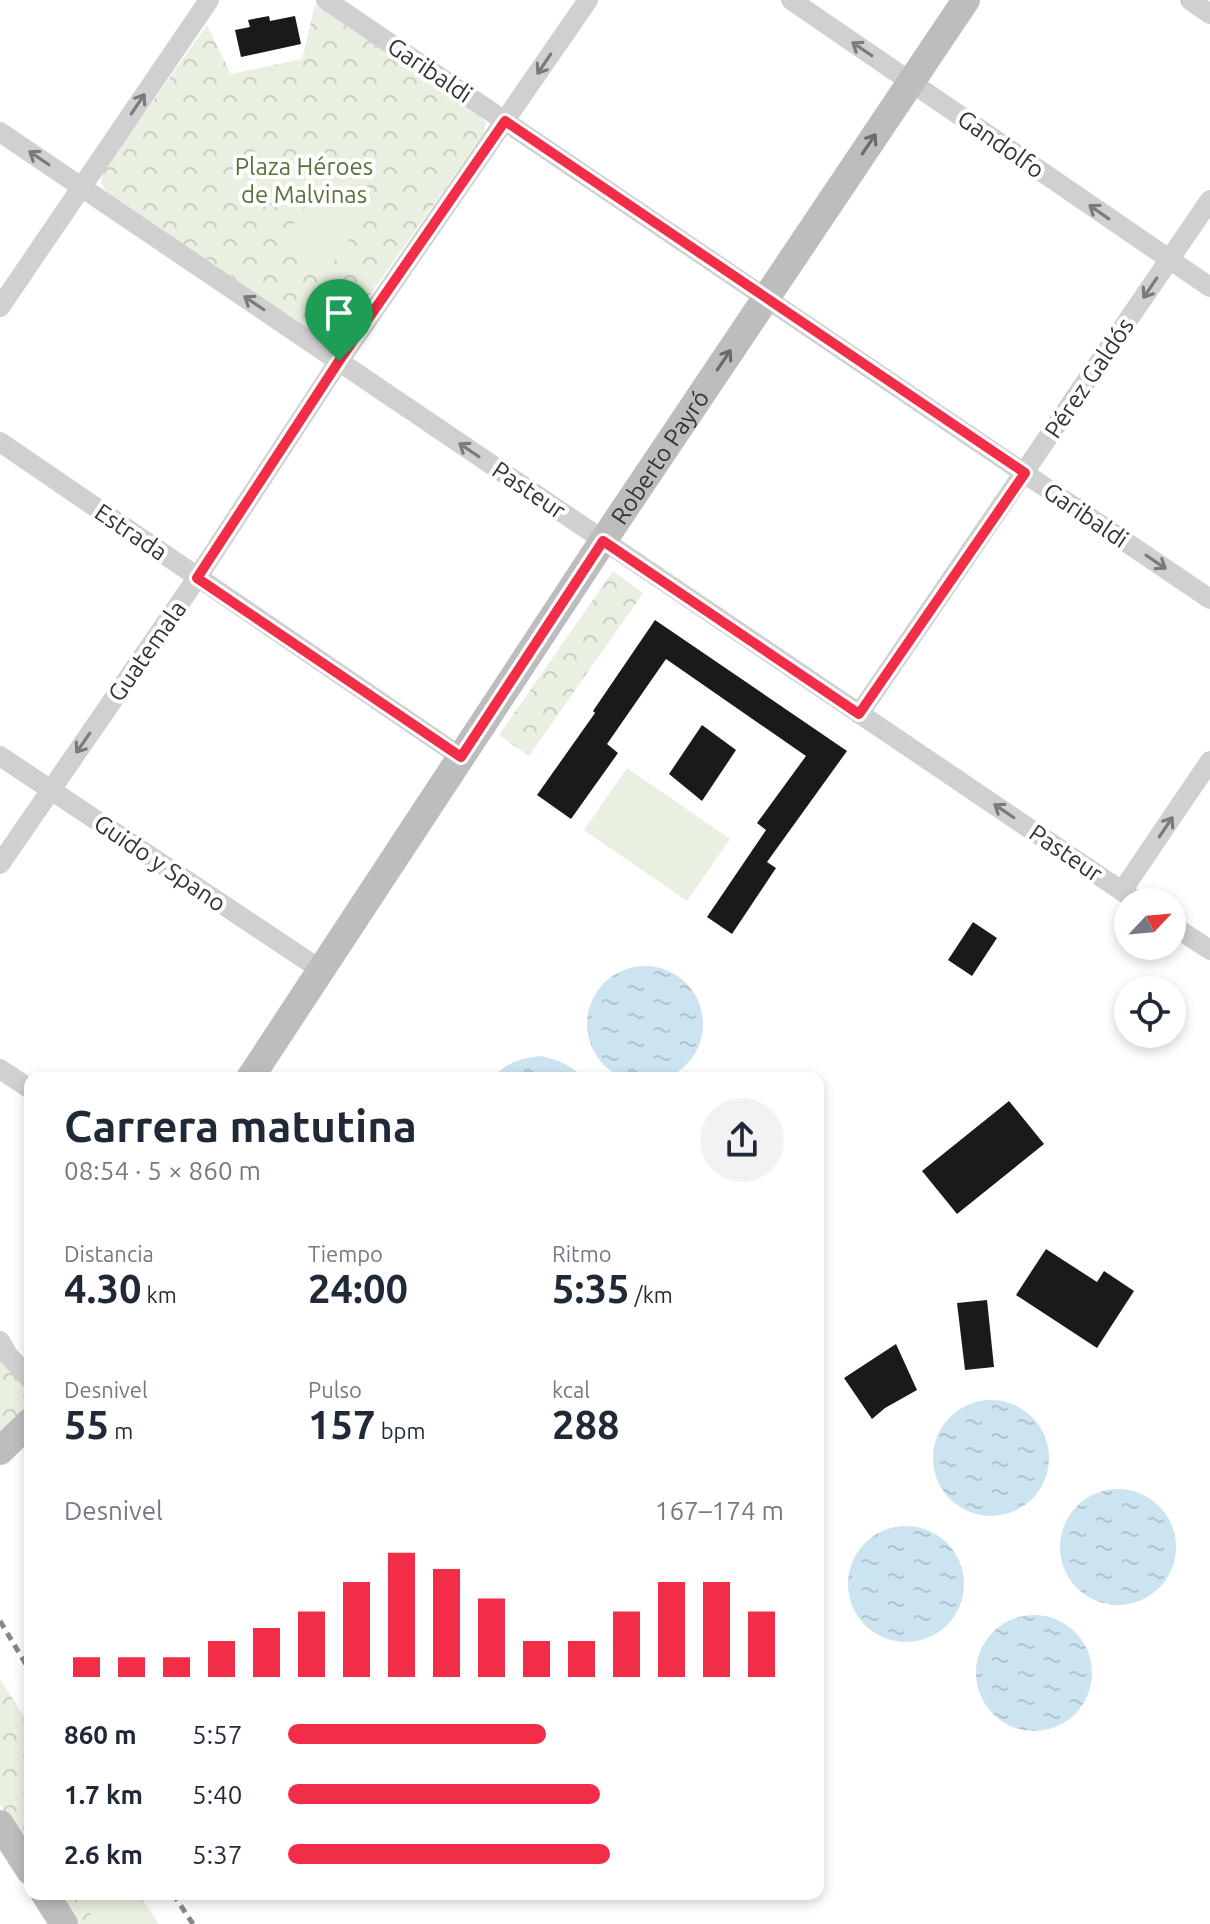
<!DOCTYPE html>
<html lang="es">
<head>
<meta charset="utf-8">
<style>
	body { margin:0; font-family:Ubuntu,sans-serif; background:#f2f2f3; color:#1f2937; height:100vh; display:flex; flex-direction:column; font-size:30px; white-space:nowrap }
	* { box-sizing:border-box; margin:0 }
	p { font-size:26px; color:#747a83 }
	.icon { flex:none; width:44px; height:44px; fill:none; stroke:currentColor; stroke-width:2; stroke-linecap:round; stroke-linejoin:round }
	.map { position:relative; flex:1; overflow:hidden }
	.side { position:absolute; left:24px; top:1072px; width:800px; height:828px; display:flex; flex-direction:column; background:#fff; border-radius:16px; box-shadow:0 4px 12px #0003 }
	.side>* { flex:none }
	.needle { width:52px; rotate:64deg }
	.buttons { position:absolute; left:1114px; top:888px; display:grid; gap:16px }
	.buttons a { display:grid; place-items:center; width:72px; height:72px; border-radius:50%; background:#fff; box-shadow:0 4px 12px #0003; font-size:40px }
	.pin { position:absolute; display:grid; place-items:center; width:68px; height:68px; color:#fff; margin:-82px -34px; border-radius:50% 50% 50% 0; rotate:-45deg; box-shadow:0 0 8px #0007 }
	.pin .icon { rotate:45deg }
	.round { display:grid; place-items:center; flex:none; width:84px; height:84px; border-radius:42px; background:#f2f2f3 }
	.headline { display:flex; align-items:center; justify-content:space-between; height:136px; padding:0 40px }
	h1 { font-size:44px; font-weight:700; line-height:60px }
	.figures { display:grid; grid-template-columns:repeat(3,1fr); gap:12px; height:136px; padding:8px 40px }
	.figures div { display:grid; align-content:center }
	.figures b { font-size:40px; font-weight:700 }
	.figures small { font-size:22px; font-weight:400 }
	.figures p { font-size:22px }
	.chart { height:224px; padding:16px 40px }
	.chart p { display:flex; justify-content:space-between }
	.chart svg { width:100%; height:144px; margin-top:8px; stroke:#f12d47; stroke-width:6 }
	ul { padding:0 40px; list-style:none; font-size:26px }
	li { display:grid; grid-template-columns:128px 96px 1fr; align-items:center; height:60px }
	li i { height:20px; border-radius:10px; background:#f12d47 }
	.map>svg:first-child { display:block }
	.forest { fill:url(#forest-crowns) }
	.pitch { fill:#e9f0e1 }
	.water { fill:url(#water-ripples) }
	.building { fill:#1a1a1a }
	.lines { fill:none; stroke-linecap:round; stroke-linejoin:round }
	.street { stroke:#d0d0d0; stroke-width:20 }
	.secondary { stroke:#bdbdbd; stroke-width:28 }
	.rail { stroke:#888; stroke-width:5; stroke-dasharray:8 6; stroke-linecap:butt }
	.oneway { stroke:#7a7a7a }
	.oneway2 { stroke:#6a6a6a }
	.route-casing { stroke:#fff; stroke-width:16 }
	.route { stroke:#f12d47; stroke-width:10 }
	.labels { text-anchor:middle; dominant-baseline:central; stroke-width:8; stroke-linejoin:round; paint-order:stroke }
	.street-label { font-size:24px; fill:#333; stroke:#fff }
	.park-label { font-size:24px; fill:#59733b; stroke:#fff }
</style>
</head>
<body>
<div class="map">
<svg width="1210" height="1924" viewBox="0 0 1210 1924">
	<defs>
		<pattern id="forest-crowns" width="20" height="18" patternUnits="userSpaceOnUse" patternTransform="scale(2)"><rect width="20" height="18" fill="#e9f0e1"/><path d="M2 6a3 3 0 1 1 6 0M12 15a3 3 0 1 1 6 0" fill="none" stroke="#c8cec2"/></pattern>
		<pattern id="water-ripples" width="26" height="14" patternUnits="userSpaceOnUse" patternTransform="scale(2)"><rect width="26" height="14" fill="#cce4f0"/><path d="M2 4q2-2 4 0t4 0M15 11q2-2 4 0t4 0" fill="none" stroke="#b0c4ce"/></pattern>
	</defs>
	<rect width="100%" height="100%" fill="#fff"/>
	<path class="forest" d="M315,5L479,115L486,123L484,133L341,336L334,340H326L107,193L101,183L102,173L207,25L231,74L302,59Z
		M613,571L643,593L529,756L499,735Z
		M0,1350L30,1393V1416L0,1441Z
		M0,1679L30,1726V1850L0,1804Z
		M58,1894H139L159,1924H78Z"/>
	<path class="pitch" d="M335,164L379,195L329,269L284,238Z
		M627,768L730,839L687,901L584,830Z
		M77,1894H130L146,1919L138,1924H97Z"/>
	<path class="water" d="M587 1024a58 58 0 1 1 116 0a58 58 0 1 1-116 0Z
		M541,1056C557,1060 571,1064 582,1078H491C507,1063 520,1058 541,1056Z
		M933 1458a58 58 0 1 1 116 0a58 58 0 1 1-116 0Z
		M1060 1547a58 58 0 1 1 116 0a58 58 0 1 1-116 0Z
		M848 1584a58 58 0 1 1 116 0a58 58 0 1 1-116 0Z
		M976 1673a58 58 0 1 1 116 0a58 58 0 1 1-116 0Z"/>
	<path class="building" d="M269,16L270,21L295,16L301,44L241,57L235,30L250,27L248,20Z
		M655,620L847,751L767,862L776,868L732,934L707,917L766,830L757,823L806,756L666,659L607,744L618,753L571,819L537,795L595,713L593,711Z
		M702,725L736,750L702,801L669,774Z
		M973,922L997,938L972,976L948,960Z
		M1009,1101L1044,1144L957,1214L922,1171Z
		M1046,1249L1097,1282L1104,1271L1134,1291L1097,1348L1016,1295Z
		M987,1300L994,1367L965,1370L957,1303Z
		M896,1344L917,1390L885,1408L872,1419L844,1378Z"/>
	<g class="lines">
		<path class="street" d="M326,0L1210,599
			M791,0L1210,287
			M1190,0L1210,14
			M0,132L1138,902
			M0,307L209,0
			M0,442L461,757
			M859,714L1210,200
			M0,756L321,970
			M0,864L197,578L339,361L588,0
			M1122,891L1210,761
			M1172,925L1210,950
			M0,1069L30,1089
			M0,1341L8,1355L30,1379"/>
		<g class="secondary">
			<path id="s1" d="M250,1078L603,541L966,0"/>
			<path d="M0,1451L30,1422"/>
			<path d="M0,1824L30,1871"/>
			<path d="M45,1894L64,1924"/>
		</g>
		<path class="rail" d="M0,1621L30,1671
			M173,1894L193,1924"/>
	</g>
	<defs><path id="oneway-shaft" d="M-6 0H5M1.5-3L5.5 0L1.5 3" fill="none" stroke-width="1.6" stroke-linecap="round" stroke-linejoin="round" transform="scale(2)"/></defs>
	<g class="oneway">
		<use href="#oneway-shaft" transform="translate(862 49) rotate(-146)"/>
		<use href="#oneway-shaft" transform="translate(544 64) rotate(124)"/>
		<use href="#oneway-shaft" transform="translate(138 104) rotate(-56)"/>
		<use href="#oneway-shaft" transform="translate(39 158) rotate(-146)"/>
		<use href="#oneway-shaft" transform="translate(1099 212) rotate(-145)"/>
		<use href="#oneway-shaft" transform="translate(1150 288) rotate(124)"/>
		<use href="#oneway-shaft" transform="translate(254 303) rotate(-146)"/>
		<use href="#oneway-shaft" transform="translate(469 450) rotate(-146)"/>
		<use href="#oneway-shaft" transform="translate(1156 562) rotate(34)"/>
		<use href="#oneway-shaft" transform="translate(83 743) rotate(125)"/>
		<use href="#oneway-shaft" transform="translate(1004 811) rotate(-146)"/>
		<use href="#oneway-shaft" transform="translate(1166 827) rotate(-56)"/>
	</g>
	<g class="oneway2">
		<use href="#oneway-shaft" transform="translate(869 144) rotate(-56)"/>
		<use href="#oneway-shaft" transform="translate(724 360) rotate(-56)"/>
	</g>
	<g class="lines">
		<defs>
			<path id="route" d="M505,121L1025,473L859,714L603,541L461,757L197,578L339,361Z"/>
		</defs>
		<use href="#route" class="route-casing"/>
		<use href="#route" class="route"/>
	</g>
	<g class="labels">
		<g class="street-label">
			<text transform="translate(430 70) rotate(34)">Garibaldi</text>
			<text transform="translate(1001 144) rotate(35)">Gandolfo</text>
			<text transform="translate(1089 378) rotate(-56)">Pérez Galdós</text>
			<text stroke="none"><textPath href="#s1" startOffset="744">Roberto Payró</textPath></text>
			<text transform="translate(529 490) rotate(34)">Pasteur</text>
			<text transform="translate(1086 515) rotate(34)">Garibaldi</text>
			<text transform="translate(131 532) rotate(34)">Estrada</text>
			<text transform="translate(147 651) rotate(-55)">Guatemala</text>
			<text transform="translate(1066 853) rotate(34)">Pasteur</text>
			<text transform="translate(160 863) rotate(34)">Guido y Spano</text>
		</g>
		<g class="park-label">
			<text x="304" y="166">Plaza Héroes<tspan x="304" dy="28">de Malvinas</tspan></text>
		</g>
	</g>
</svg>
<div class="buttons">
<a><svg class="needle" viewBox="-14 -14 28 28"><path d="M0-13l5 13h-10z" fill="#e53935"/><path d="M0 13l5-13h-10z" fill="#747a83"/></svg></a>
<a><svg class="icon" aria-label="locate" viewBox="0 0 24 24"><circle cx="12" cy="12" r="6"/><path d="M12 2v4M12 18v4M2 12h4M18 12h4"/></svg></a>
</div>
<div class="pin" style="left:339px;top:361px;background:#1e9e55"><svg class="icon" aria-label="arrive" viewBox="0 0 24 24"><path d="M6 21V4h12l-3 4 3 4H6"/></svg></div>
<section class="side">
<div class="headline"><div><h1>Carrera matutina</h1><p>08:54 · 5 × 860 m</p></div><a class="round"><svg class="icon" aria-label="share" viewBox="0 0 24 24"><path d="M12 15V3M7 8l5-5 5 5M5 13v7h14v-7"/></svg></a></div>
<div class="figures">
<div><p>Distancia</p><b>4.30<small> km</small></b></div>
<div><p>Tiempo</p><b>24:00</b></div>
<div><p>Ritmo</p><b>5:35<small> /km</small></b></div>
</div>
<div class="figures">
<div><p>Desnivel</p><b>55<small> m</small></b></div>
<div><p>Pulso</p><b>157<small> bpm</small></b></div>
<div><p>kcal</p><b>288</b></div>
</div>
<div class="chart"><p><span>Desnivel</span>167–174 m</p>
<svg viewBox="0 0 160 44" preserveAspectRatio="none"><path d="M5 44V38M15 44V38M25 44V38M35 44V33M45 44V29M55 44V24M65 44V15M75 44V6M85 44V11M95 44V20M105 44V33M115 44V33M125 44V24M135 44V15M145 44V15M155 44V24"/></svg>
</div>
<ul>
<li><b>860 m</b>5:57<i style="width:52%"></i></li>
<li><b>1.7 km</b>5:40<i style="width:63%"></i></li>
<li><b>2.6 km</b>5:37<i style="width:65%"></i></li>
</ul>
</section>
</div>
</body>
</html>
